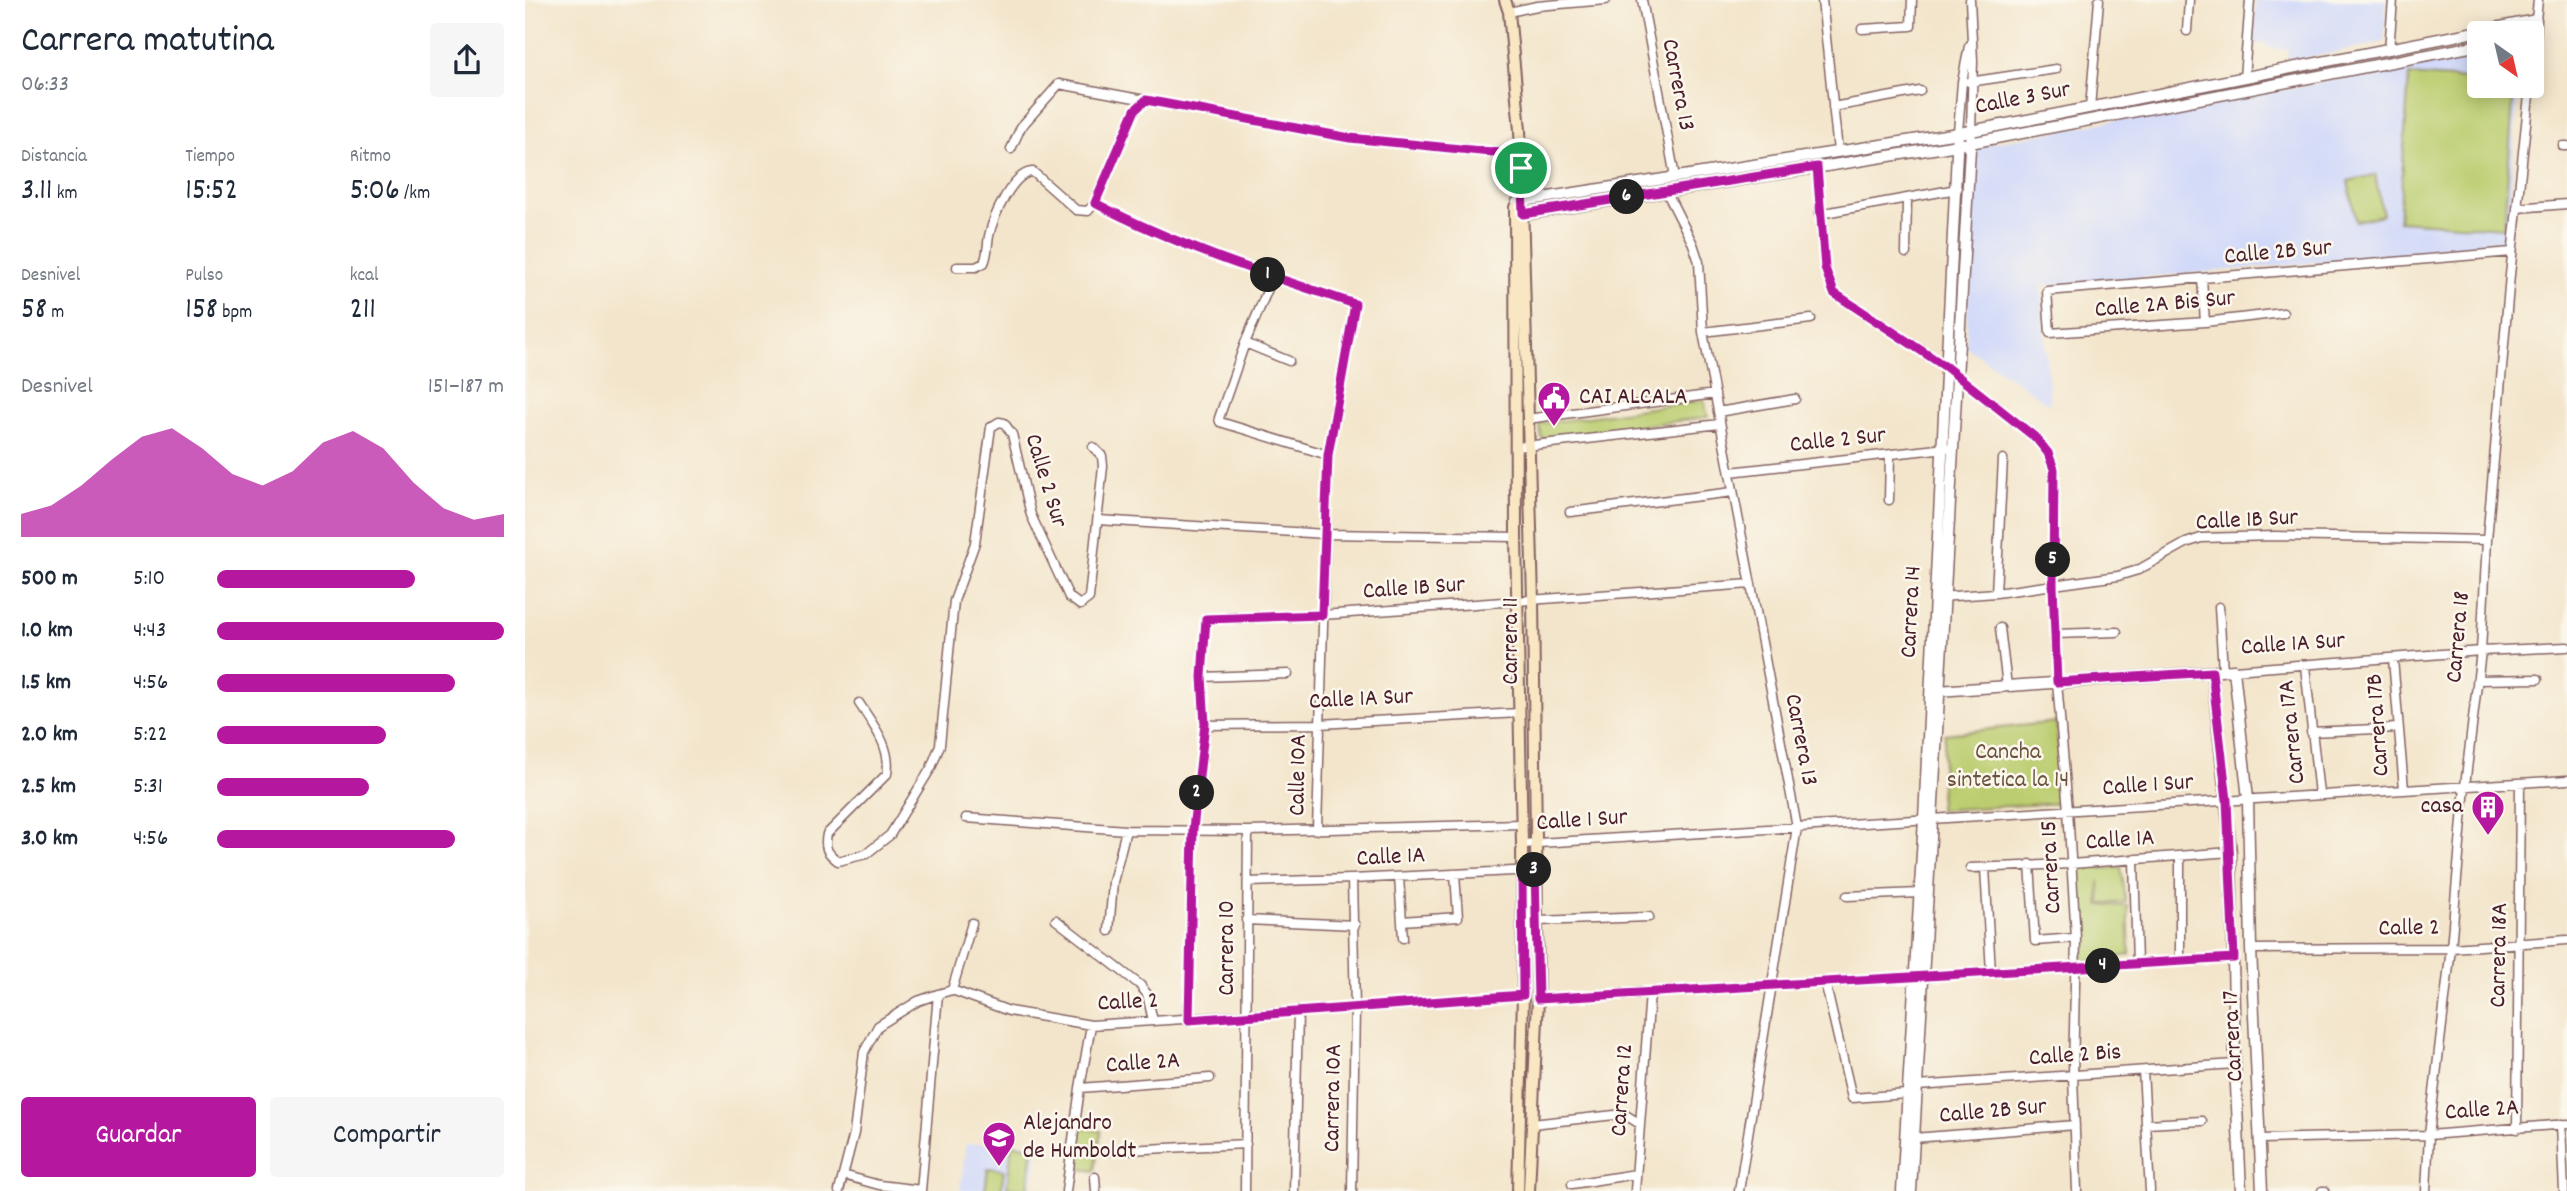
<!DOCTYPE html>
<html lang="es">
<head>
<meta charset="utf-8">
<style>
	body { margin:0; font-family:Dekko,sans-serif; background:#f6f6f7; color:#1f2937; height:100vh; display:flex; flex-direction:column; font-size:26px; white-space:nowrap }
	* { box-sizing:border-box; margin:0 }
	p { font-size:23px; color:#747a83 }
	.icon { flex:none; width:38px; height:38px; fill:none; stroke:currentColor; stroke-width:2; stroke-linecap:round; stroke-linejoin:round }
	.map { position:relative; flex:1; overflow:hidden }
	.drawer { display:flex; flex-direction:column; background:#fff; width:525px }
	.drawer>* { flex:none }
	.needle { width:46px; rotate:146deg }
	.tools { position:absolute; left:1942px; top:21px; display:grid; gap:14px }
	.tools a { display:grid; place-items:center; width:77px; height:77px; border-radius:7px; background:#fff; box-shadow:0 4px 18px #0003; font-size:35px }
	.pin { position:absolute; display:grid; place-items:center; width:60px; height:60px; color:#fff; margin:-30px; border:4px solid #fff; border-radius:50%; box-shadow:0 2px 7px #0007 }
	.km { position:absolute; width:35px; height:35px; margin:-18px; border-radius:50%; background:#222; color:#fff; font-size:19px; line-height:35px; text-align:center }
	.round { display:grid; place-items:center; flex:none; width:74px; height:74px; border-radius:7px; background:#f6f6f7 }
	.summary { display:flex; align-items:center; justify-content:space-between; height:119px; padding:0 21px }
	h1 { font-size:38px; font-weight:600; line-height:52px }
	.figures { display:grid; grid-template-columns:repeat(3,1fr); gap:10px; height:119px; padding:7px 21px }
	.figures div { display:grid; align-content:center }
	.figures b { font-size:30px; font-weight:600 }
	.figures small { font-size:19px; font-weight:400 }
	.figures p { font-size:19px }
	.chart { height:196px; padding:14px 21px }
	.chart p { display:flex; justify-content:space-between }
	.chart svg { width:100%; height:126px; margin-top:7px; fill:#b5179e; opacity:.7 }
	.button { display:flex; gap:14px; margin-top:auto; padding:14px 21px }
	.button a { flex:1; height:80px; border-radius:7px; background:#b5179e; color:#fff; font-size:28px; font-weight:600; line-height:80px; text-align:center }
	.button a+a { background:#f6f6f7; color:#1f2937 }
	ul { padding:0 21px; list-style:none; font-size:23px }
	li { display:grid; grid-template-columns:112px 84px 1fr; align-items:center; height:52px }
	li i { height:18px; border-radius:9px; background:#b5179e }
	main { display:flex; flex:1; min-height:0 }
	.map>svg:first-child { display:block }
	.built { fill:#d1d9f9 }
	.green { fill:#bbcd70; stroke:#82764e; stroke-width:2 }
	.lines { fill:none; stroke-linecap:round; stroke-linejoin:round }
	.minor-casing { stroke:#856463; stroke-width:11 }
	.tertiary-casing { stroke:#856463; stroke-width:13 }
	.secondary-casing { stroke:#856463; stroke-width:14 }
	.minor { stroke:#fff; stroke-width:8 }
	.tertiary { stroke:#fff; stroke-width:10 }
	.secondary { stroke:#f9e7c3; stroke-width:10 }
	.route-casing { stroke:#fff; stroke-width:14 }
	.route { stroke:#b5179e; stroke-width:9 }
	.labels { text-anchor:middle; dominant-baseline:central; stroke-width:5; stroke-linejoin:round; paint-order:stroke }
	.street-label { font-size:24px; fill:#4a1f2b; stroke:#fbf7ec }
	.poi-label { font-size:24px; fill:#4a1f2b; stroke:#fbf7ec; text-anchor:start }
	.park-label { font-size:24px; fill:#6c5340; stroke:#fbf7ec }
</style>
</head>
<body>
<main>
<section class="drawer">
<div class="summary"><div><h1>Carrera matutina</h1><p>06:33</p></div><a class="round"><svg class="icon" aria-label="share" viewBox="0 0 24 24"><path d="M12 15V3M7 8l5-5 5 5M5 13v7h14v-7"/></svg></a></div>
<div class="figures">
<div><p>Distancia</p><b>3.11<small> km</small></b></div>
<div><p>Tiempo</p><b>15:52</b></div>
<div><p>Ritmo</p><b>5:06<small> /km</small></b></div>
</div>
<div class="figures">
<div><p>Desnivel</p><b>58<small> m</small></b></div>
<div><p>Pulso</p><b>158<small> bpm</small></b></div>
<div><p>kcal</p><b>211</b></div>
</div>
<div class="chart"><p><span>Desnivel</span>151–187 m</p>
<svg viewBox="0 0 160 44" preserveAspectRatio="none"><path d="M0 44V36L10 33L20 26L30 17L40 9L50 6L60 13L70 22L80 26L90 21L100 11L110 7L120 13L130 25L140 34L150 38L160 36V44z"/></svg>
</div>
<ul>
<li><b>500 m</b>5:10<i style="width:69%"></i></li>
<li><b>1.0 km</b>4:43<i style="width:100%"></i></li>
<li><b>1.5 km</b>4:56<i style="width:83%"></i></li>
<li><b>2.0 km</b>5:22<i style="width:59%"></i></li>
<li><b>2.5 km</b>5:31<i style="width:53%"></i></li>
<li><b>3.0 km</b>4:56<i style="width:83%"></i></li>
</ul>
<div class="button"><a>Guardar</a><a>Compartir</a></div>
</section>
<div class="map">
<svg width="2042" height="1191" viewBox="0 0 2042 1191">
	<rect width="100%" height="100%" fill="#fbf7ec"/>
	<filter id="ink" filterUnits="userSpaceOnUse"><feTurbulence type="fractalNoise" baseFrequency=".0143" numOctaves="2"/><feDisplacementMap in="SourceGraphic" scale="14" xChannelSelector="R" yChannelSelector="G"/><feConvolveMatrix kernelMatrix="1 2 1 2 8 2 1 2 1" color-interpolation-filters="sRGB"/></filter>
	<filter id="wash" filterUnits="userSpaceOnUse"><feTurbulence type="fractalNoise" baseFrequency=".00686" numOctaves="4" result="noise"/><feDisplacementMap in="SourceGraphic" scale="28" xChannelSelector="R" yChannelSelector="G"/><feGaussianBlur stdDeviation="1.57" result="paint"/><feColorMatrix in="noise" values="0 0 0 0 0 0 0 0 0 0 0 0 0 0 0 0 0 1.4 0 .05"/><feComposite in="paint" operator="in"/></filter>
	<g filter="url(#wash)">
		<rect width="100%" height="100%" fill="#f3e5cb"/>
		<path class="built" d="M1731,0H1861L1859,42L1764,62L1762,50L1743,48L1742,43L1728,45Z
			M1955,53V86H1993L1982,246L1516,286L1525,405L1441,347L1451,146Z
			M514,1143L505,1191H435L441,1144Z"/>
		<path class="green" d="M1884,75L1955,80V86H1989L1979,228L1874,221Z
			M1850,175L1858,215L1831,221L1823,181Z
			M1179,400L1183,417L1017,439L1014,424Z
			M1531,722L1538,803L1414,810L1420,734Z
			M1554,866H1574V869L1596,867L1601,902L1576,904L1574,881V905L1603,906L1605,955L1558,962Z
			M555,1128L576,1131L570,1171L549,1168Z
			M487,1144L508,1147L503,1189L482,1187Z
			M463,1168L479,1170L476,1191H460Z"/>
	</g>
	<g filter="url(#ink)">
		<g class="lines">
			<defs>
				<path id="minor" d="M1117,0L1150,177
					M1297,0L1313,151
					M1445,0L1448,61L1446,131
					M984,12L1012,6L1081,0
					M2011,20L2013,0
					M1337,29L1386,26L1387,0
					M1662,31L1664,0
					M1864,50L1868,0
					M2007,60L2010,35
					M1719,78L1725,0
					M1444,82L1531,69
					M1308,107L1395,91
					M1565,108L1574,0
					M1433,132L1437,82L1444,46
					M2038,146H2042
					M486,149L496,127L534,84L825,138L996,155
					M1292,167L1300,268L1309,293L1421,367L1511,438L1523,453L1529,469L1528,586L1532,682L1543,810L1551,938L1548,1075L1552,1191
					M1141,191L1168,244L1174,262L1178,332L1272,827L1214,1191
					M570,203C652,246 742,275 830,304L803,455L792,830
					M1992,208L2042,204
					M1294,214L1432,189
					M1381,253L1382,199
					M432,267H451L459,263C463,254 462,246 464,236C468,218 487,172 508,172L551,210L563,211L570,203L610,110L621,100
					M748,277L720,343L694,418L695,422L803,455
					M1677,279L1680,322
					M1758,313L1680,322L1525,333L1522,291L1987,252
					M1178,332L1286,319
					M720,343L764,361
					M1193,412L1270,399
					M1002,419L1190,394
					M991,447L1195,424
					M1205,472L1421,448
					M1364,500L1365,455
					M1045,512L1208,492
					M573,520L800,534L991,537
					M1471,593L1478,459
					M1415,597L1471,593L1593,576L1613,570L1661,543L1676,538L1750,536L1962,540
					M1694,607L1698,671
					M1475,628L1482,686
					M1530,634L1592,632
					M1868,659L1879,789
					M1780,666L1794,794
					M1709,670L1956,651L2042,647
					M677,677L763,674
					M1952,680L2013,679
					M334,703C348,725 367,747 362,774L302,834C299,848 302,853 313,861L341,854L365,835L406,768L415,745L429,601L450,543L466,427L474,422L479,423L487,434L506,515L544,597L555,605L564,598L578,466L577,456L568,447
					M680,725L794,724L994,713
					M1786,732L1873,728
					M441,818L601,830L723,831L996,824
					M997,844L2042,780
					M1609,860L1612,964
					M1505,864L1510,941L1551,938
					M1445,868L1546,864L1706,852
					M1460,868L1466,972
					M874,877L878,938
					M723,882L827,879L1010,870
					M1322,896L1395,893
					M531,920L615,985L622,994L628,1021
					M721,920L830,925
					M877,921L933,917L930,874
					M1012,921L1124,917
					M584,931L588,882L601,830
					M1726,949L1926,948L2042,940
					M1655,961V856
					M1300,982L1327,1098L1382,1094
					M427,990L447,923
					M1013,999L1709,958
					M664,1020L668,829L680,725L677,677L681,619L797,615L1226,584
					M1618,1071L1625,1191
					M1392,1086L1710,1064
					M555,1088L685,1078
					M1007,1124L1099,1114L1115,1124
					M1621,1124L1677,1121
					M2036,1124L2039,1191
					M1992,1129L1995,783
					M1389,1138L1550,1125
					M1735,1139L1904,1135L2042,1124
					M582,1151L721,1144
					M318,1175L354,1185L396,1190
					M570,1177L571,1191
					M1047,1184L1111,1174
					M314,1191L329,1133L339,1052L353,1026L393,1001L413,994L427,990L484,1011L566,1025L830,1008L998,995
					M396,1191L413,994
					M541,1191L555,1088L566,1025
					M720,1191L723,831
					M769,1191L773,1012
					M827,1191L830,1008L827,879
					M1110,1191L1125,993
					M1797,1191H1800
					M1901,1191L1904,1135L1926,948L1940,786L1956,651L1962,540L1985,275L2005,86"/>
				<path id="tertiary" d="M992,202L1446,131L2011,20L2010,35H2007
					M990,216L1445,143L1955,45
					M1687,672L1706,852L1710,1064L1716,1191
					M1413,691L1709,670L1723,799L1726,949L1737,1191
					M1377,1191L1399,819L1433,132
					M1386,1191L1446,131"/>
				<path id="secondary" d="M980,0L984,12L995,130L1008,600L1013,999L1004,1191
					M990,207L991,537L997,844L998,995L993,1191"/>
			</defs>
			<use href="#minor" class="minor-casing"/>
			<use href="#tertiary" class="tertiary-casing"/>
			<use href="#secondary" class="secondary-casing"/>
			<use href="#minor" class="minor"/>
			<use href="#tertiary" class="tertiary"/>
			<use href="#secondary" class="secondary"/>
		</g>
	</g>
	<g class="lines" filter="url(#ink)">
		<defs>
			<path id="route" d="M621,100L825,138L996,155L998,214L1292,167L1300,268L1309,293L1421,367L1511,438L1523,453L1529,469L1528,586L1532,682L1687,672L1702,800L1709,958L1013,999L1010,870L997,871L998,995L664,1020L668,829L680,724L677,677L681,619L797,615L803,455L830,304C742,275 652,246 570,203L610,110Z"/>
		</defs>
		<use href="#route" class="route-casing"/>
		<use href="#route" class="route"/>
	</g>
	<defs>
		<symbol id="civic-pin" viewBox="-11 -11 22 30"><path d="M0 17L-7.5 6A9.5 9.5 0 1 1 7.5 6Z" fill="#b5179e" stroke="#fbf7ec"/><path d="M-.6-6.5H3V-4.5H.6V-3L4-1V1h2V6H-6V1h2V-1L-.6-3ZM-1.2 2.5V6h2.4V2.5Z" fill="#fff"/></symbol>
		<symbol id="building-pin" viewBox="-11 -11 22 30"><path d="M0 17L-7.5 6A9.5 9.5 0 1 1 7.5 6Z" fill="#b5179e" stroke="#fbf7ec"/><path d="M-4-6H4V6H1V3H-1V6H-4ZM-2.5-4.3h1.7v1.8h-1.7ZM.8-4.3h1.7v1.8H.8ZM-2.5-1h1.7V.8h-1.7ZM.8-1h1.7V.8H.8Z" fill="#fff"/></symbol>
		<symbol id="school-pin" viewBox="-11 -11 22 30"><path d="M0 17L-7.5 6A9.5 9.5 0 1 1 7.5 6Z" fill="#b5179e" stroke="#fbf7ec"/><path d="M0-5L7-2L0 1L-7-2ZM-4 1L0 2.5L4 1V4Q0 6-4 4Z" fill="#fff"/></symbol>
	</defs>
	<g fill-rule="evenodd">
		<use href="#civic-pin" x="1010" y="379" width="38" height="52"/>
		<use href="#building-pin" x="1944" y="788" width="38" height="52"/>
		<use href="#school-pin" x="455" y="1119" width="38" height="52"/>
	</g>
	<g class="labels">
		<g class="street-label">
			<text transform="translate(1152 85) rotate(79)">Carrera 13</text>
			<text transform="translate(1498 99) rotate(-11)">Calle 3 Sur</text>
			<text transform="translate(1753 253) rotate(-5)">Calle 2B Sur</text>
			<text transform="translate(1640 305) rotate(-5)">Calle 2A Bis Sur</text>
			<text transform="translate(1313 441) rotate(-6)">Calle 2 Sur</text>
			<text transform="translate(520 481) rotate(73)">Calle 2 Sur</text>
			<text transform="translate(1722 521) rotate(-3)">Calle 1B Sur</text>
			<text transform="translate(889 589) rotate(-4)">Calle 1B Sur</text>
			<text transform="translate(1387 612) rotate(-87)">Carrera 14</text>
			<text transform="translate(1934 637) rotate(-85)">Carrera 18</text>
			<text transform="translate(987 641) rotate(-90)">Carrera 11</text>
			<text transform="translate(1768 645) rotate(-4)">Calle 1A Sur</text>
			<text transform="translate(836 700) rotate(-3)">Calle 1A Sur</text>
			<text transform="translate(1854 725) rotate(-94)">Carrera 17B</text>
			<text transform="translate(1768 732) rotate(-96)">Carrera 17A</text>
			<text transform="translate(1275 740) rotate(79)">Carrera 13</text>
			<text transform="translate(774 775) rotate(-89)">Calle 10A</text>
			<text transform="translate(1623 786) rotate(-4)">Calle 1 Sur</text>
			<text transform="translate(1057 821) rotate(-4)">Calle 1 Sur</text>
			<text transform="translate(1595 841) rotate(-4)">Calle 1A</text>
			<text transform="translate(866 858) rotate(-3)">Calle 1A</text>
			<text transform="translate(1527 867) rotate(-93)">Carrera 15</text>
			<text transform="translate(1884 929) rotate(-1)">Calle 2</text>
			<text transform="translate(703 948) rotate(-90)">Carrera 10</text>
			<text transform="translate(1975 955) rotate(-89)">Carrera 18A</text>
			<text transform="translate(603 1003) rotate(-3)">Calle 2</text>
			<text transform="translate(1709 1036) rotate(-93)">Carrera 17</text>
			<text transform="translate(1550 1056) rotate(-4)">Calle 2 Bis</text>
			<text transform="translate(618 1064) rotate(-4)">Calle 2A</text>
			<text transform="translate(1098 1090) rotate(-86)">Carrera 12</text>
			<text transform="translate(809 1098) rotate(-89)">Carrera 10A</text>
			<text transform="translate(1957 1111) rotate(-4)">Calle 2A</text>
			<text transform="translate(1468 1112) rotate(-5)">Calle 2B Sur</text>
		</g>
		<g class="poi-label">
			<text x="1054" y="398">CAI ALCALA</text>
			<text x="1938" y="807" text-anchor="end">casa</text>
			<text x="498" y="1124">Alejandro<tspan x="498" dy="28">de Humboldt</tspan></text>
		</g>
		<g class="park-label">
			<text x="1483" y="753">Cancha<tspan x="1483" dy="28">sintetica la 14</tspan></text>
		</g>
	</g>
</svg>
<div class="tools">
<a><svg class="needle" viewBox="-14 -14 28 28"><path d="M0-13l5 13h-10z" fill="#e53935"/><path d="M0 13l5-13h-10z" fill="#747a83"/></svg></a>
</div>
<div class="pin" style="left:996px;top:168px;background:#1e9e55"><svg class="icon" aria-label="arrive" viewBox="0 0 24 24"><path d="M6 21V4h12l-3 4 3 4H6"/></svg></div>
<b class="km" style="left:743px;top:275px">1</b>
<b class="km" style="left:672px;top:793px">2</b>
<b class="km" style="left:1009px;top:870px">3</b>
<b class="km" style="left:1578px;top:966px">4</b>
<b class="km" style="left:1528px;top:560px">5</b>
<b class="km" style="left:1102px;top:197px">6</b>
</div>
</main>
</body>
</html>
